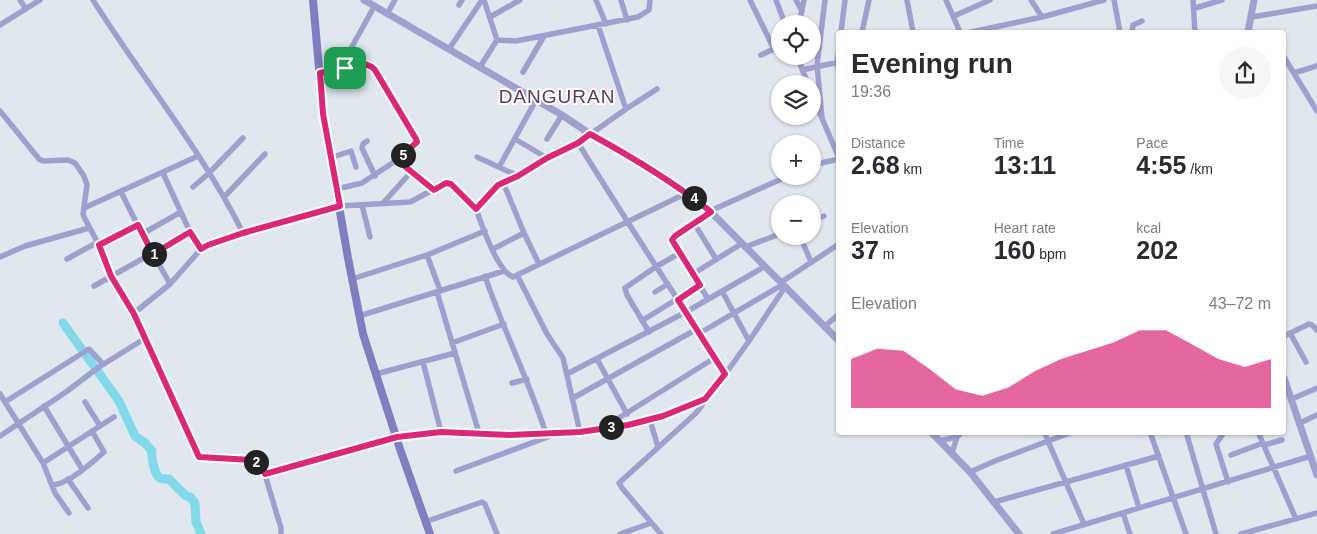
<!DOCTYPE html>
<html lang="en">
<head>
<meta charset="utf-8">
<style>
	body { margin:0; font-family:Arial,sans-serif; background:#f7f7f7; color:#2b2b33; height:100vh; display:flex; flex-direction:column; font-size:19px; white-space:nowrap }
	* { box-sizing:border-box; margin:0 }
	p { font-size:16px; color:#7c7c81 }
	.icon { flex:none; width:28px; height:28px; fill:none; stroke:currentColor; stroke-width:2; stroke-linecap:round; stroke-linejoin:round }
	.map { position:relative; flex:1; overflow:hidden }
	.details { position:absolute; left:836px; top:30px; width:450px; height:405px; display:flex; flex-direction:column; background:#fff; border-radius:5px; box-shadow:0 1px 4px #0004 }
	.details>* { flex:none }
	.buttons { position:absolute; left:771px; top:15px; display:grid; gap:10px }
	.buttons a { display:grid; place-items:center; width:50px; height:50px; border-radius:50%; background:#fff; box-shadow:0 1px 4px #0004; font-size:25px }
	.pin { position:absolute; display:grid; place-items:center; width:42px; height:42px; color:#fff; margin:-21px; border-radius:10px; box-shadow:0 2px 8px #0006 }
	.km { position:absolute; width:25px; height:25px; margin:-12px; border-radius:50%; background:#222; color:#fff; font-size:14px; line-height:25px; text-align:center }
	.round { display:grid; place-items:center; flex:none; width:52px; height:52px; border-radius:26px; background:#f7f7f7 }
	.headline { display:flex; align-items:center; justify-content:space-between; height:85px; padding:0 15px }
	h1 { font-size:28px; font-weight:700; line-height:38px }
	.stats { display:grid; grid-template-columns:repeat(3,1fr); gap:8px; height:85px; padding:5px 15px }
	.stats div { display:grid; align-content:center }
	.stats b { font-size:25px; font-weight:700 }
	.stats small { font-size:14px; font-weight:400 }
	.stats p { font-size:14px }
	.chart { height:140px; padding:10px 15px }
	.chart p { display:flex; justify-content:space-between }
	.chart svg { width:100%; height:90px; margin-top:5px; fill:#db2777; opacity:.7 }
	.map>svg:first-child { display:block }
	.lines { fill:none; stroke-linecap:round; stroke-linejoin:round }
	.river { stroke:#82d9ea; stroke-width:9 }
	.minor { stroke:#9ea1cf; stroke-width:5.5 }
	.tertiary { stroke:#9ea1cf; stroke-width:7 }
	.secondary { stroke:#7d7fc1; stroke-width:8 }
	.route-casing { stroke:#fff; stroke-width:10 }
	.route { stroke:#db2777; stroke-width:6 }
	.labels { text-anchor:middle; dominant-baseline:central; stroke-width:4; stroke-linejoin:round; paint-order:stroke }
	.quarter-label { font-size:19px; letter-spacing:1px; fill:#653365; stroke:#fff }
</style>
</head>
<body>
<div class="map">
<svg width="1317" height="534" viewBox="0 0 1317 534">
	<rect width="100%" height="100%" fill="#e1e7ee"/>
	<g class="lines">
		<path class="river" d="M63,323L119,401L135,436L145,443L152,451C151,455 154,475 160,478C162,479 168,479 169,479L186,496L190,497L195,503L196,522L201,534"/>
		<path class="minor" d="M20,0L26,9
			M93,0C142,78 202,150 243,233
			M484,0L497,40L516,41L638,17L649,10L650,0
			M596,0L606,24
			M621,0L627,20
			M750,0L774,49
			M776,0L785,24
			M796,0L802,11
			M907,0L913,32
			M946,0L960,32
			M1031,0L1042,17
			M1114,0L1120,32
			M1193,0L1195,32
			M459,5L462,0
			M1195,8L1222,0
			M387,14L395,0
			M954,16L990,0
			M490,17L520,0
			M1252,17L1317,6
			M799,24L804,0
			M0,25L40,0
			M598,25L626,109
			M841,32L845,0
			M862,32L869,0
			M971,32L1042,17L1104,0
			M1132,32L1133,25L1142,21
			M449,49L482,0
			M839,50L837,62L839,72
			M761,55L780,46
			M797,56L808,84
			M1284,57L1317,111
			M480,67L497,40
			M340,68L374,7
			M802,70L839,62
			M523,72L544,36
			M320,73L365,64L372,67L416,139L417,142L397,160
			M1294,73L1317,66
			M812,95L839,158
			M0,111L39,159L43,161L68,160L75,163L84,176L87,185L83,214L85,219L99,245L111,276L133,314L196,454L199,457L252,460L259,463L265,475L281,528V534
			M822,118L817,65L825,0
			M515,139L547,158
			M547,139L562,115
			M367,141L363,144L362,148L375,176
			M578,143C618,207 658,271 700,333L782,285
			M477,157L518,176
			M330,158L351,151L356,167
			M812,165L839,159
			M499,167L536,100
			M163,173L190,232L201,249
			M503,182L524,233L539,264
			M193,187L209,173L243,138
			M337,189L362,183L397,160L434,190
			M121,192L142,234L170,284
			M225,196L265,154
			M384,202L411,172
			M362,205L370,237
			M84,208L198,156
			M476,209C482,225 497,271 513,277L687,193
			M710,211L788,176
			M812,221L824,216
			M694,223L716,259
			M142,234L181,212
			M800,236L811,262
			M99,245L138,225
			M745,247L780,234
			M493,249L524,233
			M427,255L440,290
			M0,257L25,246L89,228
			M67,259L98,242
			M693,274L741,244
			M517,275L547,334L563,358L580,432
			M485,276C503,330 529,380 546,434
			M352,279L427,255L485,231
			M780,283L839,244
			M94,286L190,232
			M722,291L749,341
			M437,292L479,433
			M655,292L668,284
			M708,299L672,240L675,236L711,212
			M133,314L170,284L201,249L208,245L243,233L340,206L410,202L446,183L456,187L476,209L498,185L518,176L547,158L578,143L626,109L657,89
			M359,316L504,271
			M643,320L700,285
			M824,327L839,314
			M649,332L627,295L625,288L657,266L680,253
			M700,333L725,373
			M1290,333L1306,362
			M1284,336L1309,324L1312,325L1317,330
			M452,343L504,324
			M597,359L627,414
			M423,362L441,432
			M376,374L455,353
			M567,374L686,312L764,267
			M512,383L527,379
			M0,394L43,463L55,493L69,513
			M573,398L697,329
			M1292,399L1317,388
			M5,402L89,349L103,364
			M85,402L100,426
			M44,406L82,469
			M650,420L658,447
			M1300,423L1317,415
			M606,426L716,357
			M1044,432L1084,524
			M1150,432L1186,534
			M1186,432L1216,534
			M1224,432L1216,444L1228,482
			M1258,432L1296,519
			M0,436L66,392L99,367L144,339
			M939,441L957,437L962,432
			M1264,445L1282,440
			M952,453L957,437
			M1231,455L1263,443
			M43,463L114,417
			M1126,465L1139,508
			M456,471L553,435
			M970,472L995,461L1072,432
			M265,475L397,437L441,432L509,435L580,432L650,420L683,409L705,399L716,387L749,341L785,287
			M68,479L88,508
			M53,485C68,484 93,462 104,452L92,431
			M994,502L1159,456
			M1123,513L1130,534
			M425,522L482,502L485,504L497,534
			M620,534L651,523
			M661,534L622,488L619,483L695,414L701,407L705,399
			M1053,534L1311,456
			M1241,534L1317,513"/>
		<path class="tertiary" d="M364,0L562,115L590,134L644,164L677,186L710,211L839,341
			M1248,32L1254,0
			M1284,378L1317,475
			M931,432L970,472L1019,534"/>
		<path class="secondary" d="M313,0L323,114L348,258L363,334L400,449L430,534"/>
	</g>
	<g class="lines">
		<defs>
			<path id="route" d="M365,64L372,67L375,70L416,139L417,142L397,160L434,190L446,183L451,184L476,209L498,185L518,176L547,158L578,143L590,134C632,157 672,181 710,211L711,212L675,236L672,240L700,285L678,300L725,374L705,399L663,416L628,425L580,432L509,435L441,432L397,437L265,474L260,464L252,460L199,457L134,314L111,276L99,245L138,225L153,254L190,232L201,249L208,245L243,233L340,206L323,114L320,73Z"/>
		</defs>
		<use href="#route" class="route-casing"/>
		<use href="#route" class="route"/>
	</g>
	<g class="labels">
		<g class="quarter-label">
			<text x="557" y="96">DANGURAN</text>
		</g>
	</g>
</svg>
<div class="buttons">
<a><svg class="icon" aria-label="locate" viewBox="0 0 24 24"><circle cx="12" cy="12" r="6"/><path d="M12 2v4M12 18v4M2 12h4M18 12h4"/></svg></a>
<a><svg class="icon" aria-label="layers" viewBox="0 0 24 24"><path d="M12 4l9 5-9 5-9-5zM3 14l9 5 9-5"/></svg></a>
<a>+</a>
<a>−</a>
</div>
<div class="pin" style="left:345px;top:68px;background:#1e9e55"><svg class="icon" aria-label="arrive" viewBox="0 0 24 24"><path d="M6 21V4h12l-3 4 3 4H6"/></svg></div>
<b class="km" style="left:154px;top:254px">1</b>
<b class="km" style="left:256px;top:462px">2</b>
<b class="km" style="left:611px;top:427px">3</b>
<b class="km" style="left:694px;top:198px">4</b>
<b class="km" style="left:403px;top:155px">5</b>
<section class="details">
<div class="headline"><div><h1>Evening run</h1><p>19:36</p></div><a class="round"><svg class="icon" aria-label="share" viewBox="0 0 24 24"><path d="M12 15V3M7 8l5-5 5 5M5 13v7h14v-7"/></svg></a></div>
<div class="stats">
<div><p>Distance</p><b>2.68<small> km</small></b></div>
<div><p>Time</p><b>13:11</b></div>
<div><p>Pace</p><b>4:55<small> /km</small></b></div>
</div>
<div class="stats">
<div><p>Elevation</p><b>37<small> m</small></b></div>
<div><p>Heart rate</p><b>160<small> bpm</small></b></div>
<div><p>kcal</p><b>202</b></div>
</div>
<div class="chart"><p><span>Elevation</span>43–72 m</p>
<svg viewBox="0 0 160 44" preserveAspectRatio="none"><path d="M0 44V20L10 15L20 16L30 25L40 35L50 38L60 34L70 26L80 20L90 16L100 12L110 6L120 6L130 13L140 20L150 24L160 20V44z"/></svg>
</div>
</section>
</div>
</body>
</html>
